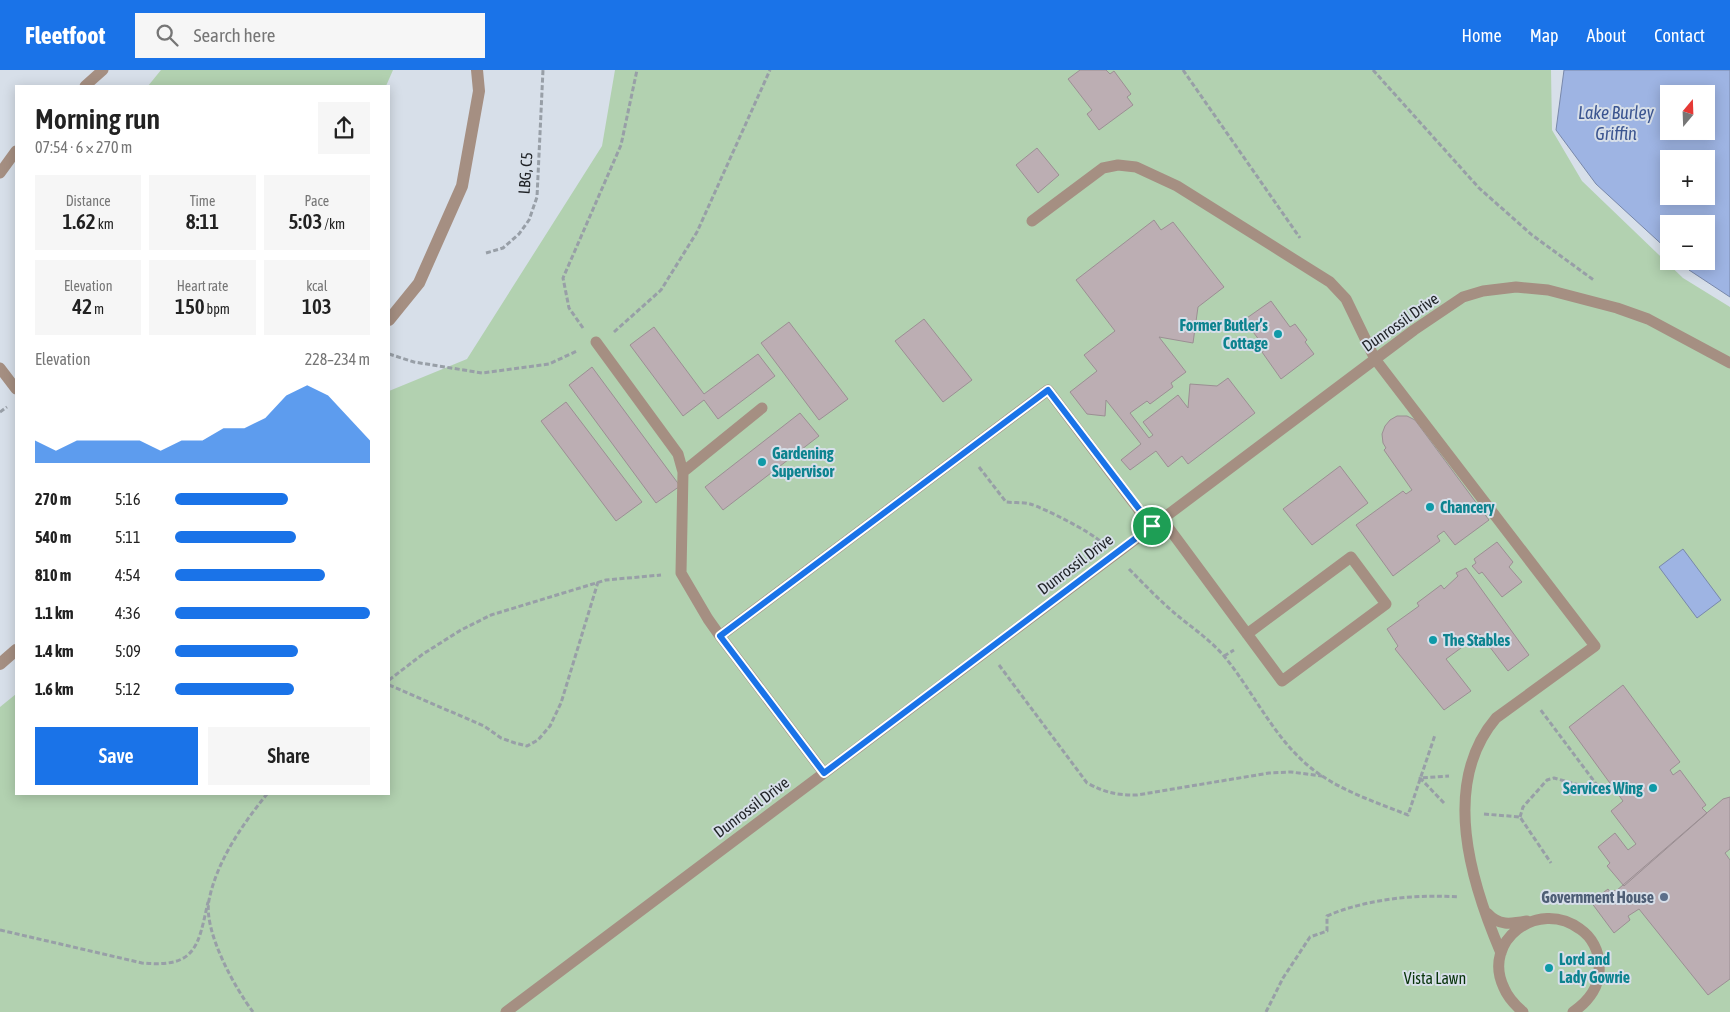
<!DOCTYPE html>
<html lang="en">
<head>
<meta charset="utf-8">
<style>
	body { margin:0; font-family:"Asap Condensed",sans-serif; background:#f6f6f6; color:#222; height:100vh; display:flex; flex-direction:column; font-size:19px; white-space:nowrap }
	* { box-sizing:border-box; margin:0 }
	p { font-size:16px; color:#767676 }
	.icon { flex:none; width:28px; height:28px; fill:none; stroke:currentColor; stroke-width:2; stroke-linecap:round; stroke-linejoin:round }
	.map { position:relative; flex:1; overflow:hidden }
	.side { position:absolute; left:15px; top:15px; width:375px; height:710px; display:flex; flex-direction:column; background:#fff; border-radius:0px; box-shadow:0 2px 12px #0003 }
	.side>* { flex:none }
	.needle { width:32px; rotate:19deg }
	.controls { position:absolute; left:1660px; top:15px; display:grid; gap:10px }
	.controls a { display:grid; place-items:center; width:55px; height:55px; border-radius:0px; background:#fff; box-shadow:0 2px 12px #0003; font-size:25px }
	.pin { position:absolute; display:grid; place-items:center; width:42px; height:42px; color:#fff; margin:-21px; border:2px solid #fff; border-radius:50%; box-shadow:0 1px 5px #0007 }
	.round { display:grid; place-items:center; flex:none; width:52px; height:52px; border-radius:0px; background:#f6f6f6 }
	.head { display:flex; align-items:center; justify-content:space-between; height:85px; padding:0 20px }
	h1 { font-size:28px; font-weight:600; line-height:38px }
	.metrics { display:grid; grid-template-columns:repeat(3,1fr); gap:8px; height:85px; padding:5px 20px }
	.metrics div { display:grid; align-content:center; border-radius:0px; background:#f6f6f6; text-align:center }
	.metrics b { font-size:21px; font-weight:600 }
	.metrics small { font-size:14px; font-weight:400 }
	.metrics p { font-size:14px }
	.chart { height:140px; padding:10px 20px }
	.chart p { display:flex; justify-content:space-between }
	.chart svg { width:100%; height:90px; margin-top:5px; fill:#1a73e8; opacity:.7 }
	.action { display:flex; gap:10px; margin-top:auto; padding:10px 20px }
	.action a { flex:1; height:58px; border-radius:0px; background:#1a73e8; color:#fff; font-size:20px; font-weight:600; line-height:58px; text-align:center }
	.action a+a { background:#f6f6f6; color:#222 }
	ul { padding:0 20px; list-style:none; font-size:16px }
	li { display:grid; grid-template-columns:80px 60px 1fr; align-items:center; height:38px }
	li i { height:12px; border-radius:6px; background:#1a73e8 }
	header { display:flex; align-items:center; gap:30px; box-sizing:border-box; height:70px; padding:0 25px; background:#1a73e8; color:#fff }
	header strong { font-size:24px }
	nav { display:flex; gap:28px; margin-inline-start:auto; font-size:18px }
	.search { width:350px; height:45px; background:#f6f6f6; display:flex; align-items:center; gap:12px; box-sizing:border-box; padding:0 18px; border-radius:0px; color:#767676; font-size:19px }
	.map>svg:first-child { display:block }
	.green { fill:#b2d1b0 }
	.water { fill:#9eb4e3; stroke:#7888aa; fill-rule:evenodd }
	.building { fill:#bcaeb3; stroke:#9b8f93 }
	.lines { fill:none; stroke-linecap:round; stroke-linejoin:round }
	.path { stroke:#989fa7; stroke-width:3; stroke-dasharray:5 2.5; stroke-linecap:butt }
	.service { stroke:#a58f82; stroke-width:11 }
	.tertiary { stroke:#a58f82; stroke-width:12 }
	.route-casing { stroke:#fff; stroke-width:10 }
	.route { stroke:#1a73e8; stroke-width:6 }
	.culture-dot { fill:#0f9aa8; stroke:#d7dfe9; stroke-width:2 }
	.service-dot { fill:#5c6f8a; stroke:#d7dfe9; stroke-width:2 }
	.labels { text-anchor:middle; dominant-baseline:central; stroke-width:4; stroke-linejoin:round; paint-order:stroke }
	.street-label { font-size:16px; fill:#1f2226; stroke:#d7dfe9 }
	.culture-label { font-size:16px; font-weight:bold; fill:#0d838f; stroke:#d7dfe9; text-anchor:start }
	.service-label { font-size:16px; font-weight:bold; fill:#4e5e75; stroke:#d7dfe9; text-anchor:end }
	.park-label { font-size:16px; fill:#07330a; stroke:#d7dfe9 }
	.water-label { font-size:18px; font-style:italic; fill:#3b5590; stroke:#d7dfe9 }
</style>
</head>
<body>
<header>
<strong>Fleetfoot</strong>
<div class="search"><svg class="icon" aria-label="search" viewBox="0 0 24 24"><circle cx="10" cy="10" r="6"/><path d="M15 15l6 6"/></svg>Search here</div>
<nav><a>Home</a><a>Map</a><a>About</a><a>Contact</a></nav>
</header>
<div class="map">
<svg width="1730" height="942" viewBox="0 0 1730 942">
	<rect width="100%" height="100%" fill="#d7dfe9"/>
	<path class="green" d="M161,0H393L386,16H148Z
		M615,0H1551L1552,60L1582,111L1683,208L1730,237V942H0V637L16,624V724H389V321L467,289L602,76Z"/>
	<path class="water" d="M1564,0H1730V227L1689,200L1680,191H1706V154H1669V181L1596,114L1556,60ZM1669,24H1706V61H1669ZM1669,89H1706V126H1669Z
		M1683,479L1721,530L1697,548L1659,497Z"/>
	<path class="building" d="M1080,0H1106L1110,4L1114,1L1131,24L1127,27L1133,35L1099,60L1087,44L1092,40L1068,9Z
		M1037,78L1059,105L1038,123L1016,95Z
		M1154,150L1161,160L1173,152L1224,217L1198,237L1193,273L1159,267L1186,302L1171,313L1173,317L1150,334L1147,331L1130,343L1149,368L1153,365L1143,352L1178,325L1188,338L1190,314L1217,316L1228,308L1255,343L1188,394L1182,386L1168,397L1156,381L1130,400L1121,390L1141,374L1106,330L1105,346L1087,344L1070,322L1097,301L1084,285L1115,261L1076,210Z
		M1271,231L1290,257L1295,254L1307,270L1305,272L1314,284L1281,309L1262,282L1266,279L1244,250Z
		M924,249L972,310L943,332L895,271Z
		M789,252L848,329L819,350L761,273Z
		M654,257L704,324L758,284L775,306L718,349L704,330L683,346L630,275Z
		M592,297L680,416L656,433L569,315Z
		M566,332L642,432L616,451L541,351Z
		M800,343L819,366L723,440L705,417Z
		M1397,346H1407L1415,350L1489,450L1455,475L1444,461L1437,466L1440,471L1393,506L1356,455L1403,421L1406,424L1412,420L1384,380L1386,378L1383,373L1382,364L1385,356L1390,350Z
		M1340,396L1368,433L1312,475L1283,439Z
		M1497,472L1513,492L1509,497L1522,512L1502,527L1482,502L1479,504L1472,496L1476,493L1474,489Z
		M1466,498L1529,585L1508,601L1480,564L1446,589L1471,621L1444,640L1395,579L1398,576L1387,559L1419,536L1417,533L1441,515L1444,519L1458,506L1456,503Z
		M1623,615L1680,692L1670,700L1673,705L1680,700L1706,735L1702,738L1707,743L1624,816L1607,796L1610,793L1598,777L1615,763L1628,780L1636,774L1611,741L1623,731L1569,657Z
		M1730,727V779L1725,783L1730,790V909L1708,925L1639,839L1628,846L1630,850L1614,863L1591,832L1608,819L1611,823L1615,820L1616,821L1723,729Z"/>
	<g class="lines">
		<path class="path" d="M1183,0L1300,168
			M1373,0L1479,118L1532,165L1595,211
			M486,183L503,178L519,164L529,150L537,127L543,0
			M583,258L569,238L563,208L621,75L637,0
			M614,262L661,220L697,162L770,0
			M389,284L414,292L482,303L549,294L577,281
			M0,342L7,337
			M979,397L1006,432C1014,433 1023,432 1030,434C1044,438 1091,462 1101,472
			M1129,499C1145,515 1161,532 1178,546C1194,559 1210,570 1224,586C1252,620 1271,662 1304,692C1332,718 1373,731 1408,745L1435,665
			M1224,586L1234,580
			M999,595L1087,713C1106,723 1116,725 1137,725L1269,703L1291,702L1322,706
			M389,610L423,584L461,560L491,545L606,510L661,505
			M389,615L484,656L501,668L515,673L527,676L538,670L550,656L561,633L598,512
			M1444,733L1420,708L1449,706
			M1484,744L1520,747L1551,793
			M1520,747L1523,737L1547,710L1554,708L1590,718L1597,715L1540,639
			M0,860L142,893C196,898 198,877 208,832
			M253,942C235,918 203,861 209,830C217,791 242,755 267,724
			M1266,942L1283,908L1310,867L1327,861V846C1366,829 1416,824 1459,827"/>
		<path class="service" d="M85,16L103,0
			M0,103L16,81
			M1032,151L1103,98L1118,95L1136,97L1177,116L1330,212L1346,229L1375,289L1595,576L1496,648C1440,714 1471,813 1501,883
			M596,272L678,384L683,402L681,503L708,549L720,566
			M0,298L16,319
			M683,402L762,338
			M1162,449L1282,611L1386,534L1351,487L1247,564
			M824,703L720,566L1048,320L1152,457
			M1487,843C1499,856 1510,854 1527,851
			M506,942L1414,260L1463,227L1483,221L1516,217L1548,220L1617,238L1648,249L1730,293
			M1523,942C1515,935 1508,928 1504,918C1481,871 1538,828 1580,859C1592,867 1599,881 1599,895C1601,915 1589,931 1573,942"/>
		<path class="tertiary" d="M389,250L419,213L462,116L479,21L477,0
			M0,594L16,580"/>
	</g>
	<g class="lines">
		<defs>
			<path id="route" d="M1048,320L1152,456L824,703L720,566Z"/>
		</defs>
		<use href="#route" class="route-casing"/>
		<use href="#route" class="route"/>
	</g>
	<g class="culture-dot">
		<circle cx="1278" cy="264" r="5"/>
		<circle cx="762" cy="392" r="5"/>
		<circle cx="1430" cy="437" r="5"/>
		<circle cx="1433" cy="570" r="5"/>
		<circle cx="1653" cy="718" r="5"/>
		<circle cx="1549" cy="898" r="5"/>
	</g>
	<circle class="service-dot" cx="1664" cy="827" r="5"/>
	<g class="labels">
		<g class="street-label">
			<text transform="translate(525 103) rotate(-86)">LBG, C5</text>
			<text transform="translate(1400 252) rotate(-35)">Dunrossil Drive</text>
			<text transform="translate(1075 494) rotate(-37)">Dunrossil Drive</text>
			<text transform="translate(751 737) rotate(-37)">Dunrossil Drive</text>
		</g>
		<g class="culture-label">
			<text x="1268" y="255" text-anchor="end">Former Butler’s<tspan x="1268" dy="18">Cottage</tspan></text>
			<text x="772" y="383">Gardening<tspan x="772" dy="18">Supervisor</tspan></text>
			<text x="1440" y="437">Chancery</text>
			<text x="1443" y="570">The Stables</text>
			<text x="1643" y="718" text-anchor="end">Services Wing</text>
			<text x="1559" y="889">Lord and<tspan x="1559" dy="18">Lady Gowrie</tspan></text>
		</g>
		<g class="service-label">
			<text x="1654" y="827">Government House</text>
		</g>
		<g class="park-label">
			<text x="1435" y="908">Vista Lawn</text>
		</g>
		<g class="water-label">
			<text x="1616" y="42">Lake Burley<tspan x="1616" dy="21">Griffin</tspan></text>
		</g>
	</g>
</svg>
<div class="controls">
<a><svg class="needle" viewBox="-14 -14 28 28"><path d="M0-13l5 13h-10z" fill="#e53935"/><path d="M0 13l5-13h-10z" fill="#767676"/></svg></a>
<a>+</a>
<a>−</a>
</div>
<div class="pin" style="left:1152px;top:456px;background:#1e9e55"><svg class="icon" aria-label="arrive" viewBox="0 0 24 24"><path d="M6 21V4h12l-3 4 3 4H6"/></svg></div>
<section class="side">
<div class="head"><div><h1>Morning run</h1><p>07:54 · 6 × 270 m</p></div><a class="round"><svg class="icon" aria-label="share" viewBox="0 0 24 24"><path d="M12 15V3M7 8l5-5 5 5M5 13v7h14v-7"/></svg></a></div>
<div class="metrics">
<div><p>Distance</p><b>1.62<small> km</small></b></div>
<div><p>Time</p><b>8:11</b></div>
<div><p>Pace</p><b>5:03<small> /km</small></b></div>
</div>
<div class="metrics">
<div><p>Elevation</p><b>42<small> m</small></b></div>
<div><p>Heart rate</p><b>150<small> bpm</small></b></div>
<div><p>kcal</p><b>103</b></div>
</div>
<div class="chart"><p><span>Elevation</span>228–234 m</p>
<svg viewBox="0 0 160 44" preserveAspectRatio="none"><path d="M0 44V33L10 38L20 33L30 33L40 33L50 33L60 38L70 33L80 33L90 27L100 27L110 22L120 11L130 6L140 11L150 22L160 33V44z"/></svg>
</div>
<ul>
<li><b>270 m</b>5:16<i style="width:58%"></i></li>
<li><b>540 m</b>5:11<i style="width:62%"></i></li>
<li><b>810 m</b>4:54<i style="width:77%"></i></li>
<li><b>1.1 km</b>4:36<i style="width:100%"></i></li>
<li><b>1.4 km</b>5:09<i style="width:63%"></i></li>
<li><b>1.6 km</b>5:12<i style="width:61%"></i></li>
</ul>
<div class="action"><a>Save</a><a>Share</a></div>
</section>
</div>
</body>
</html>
